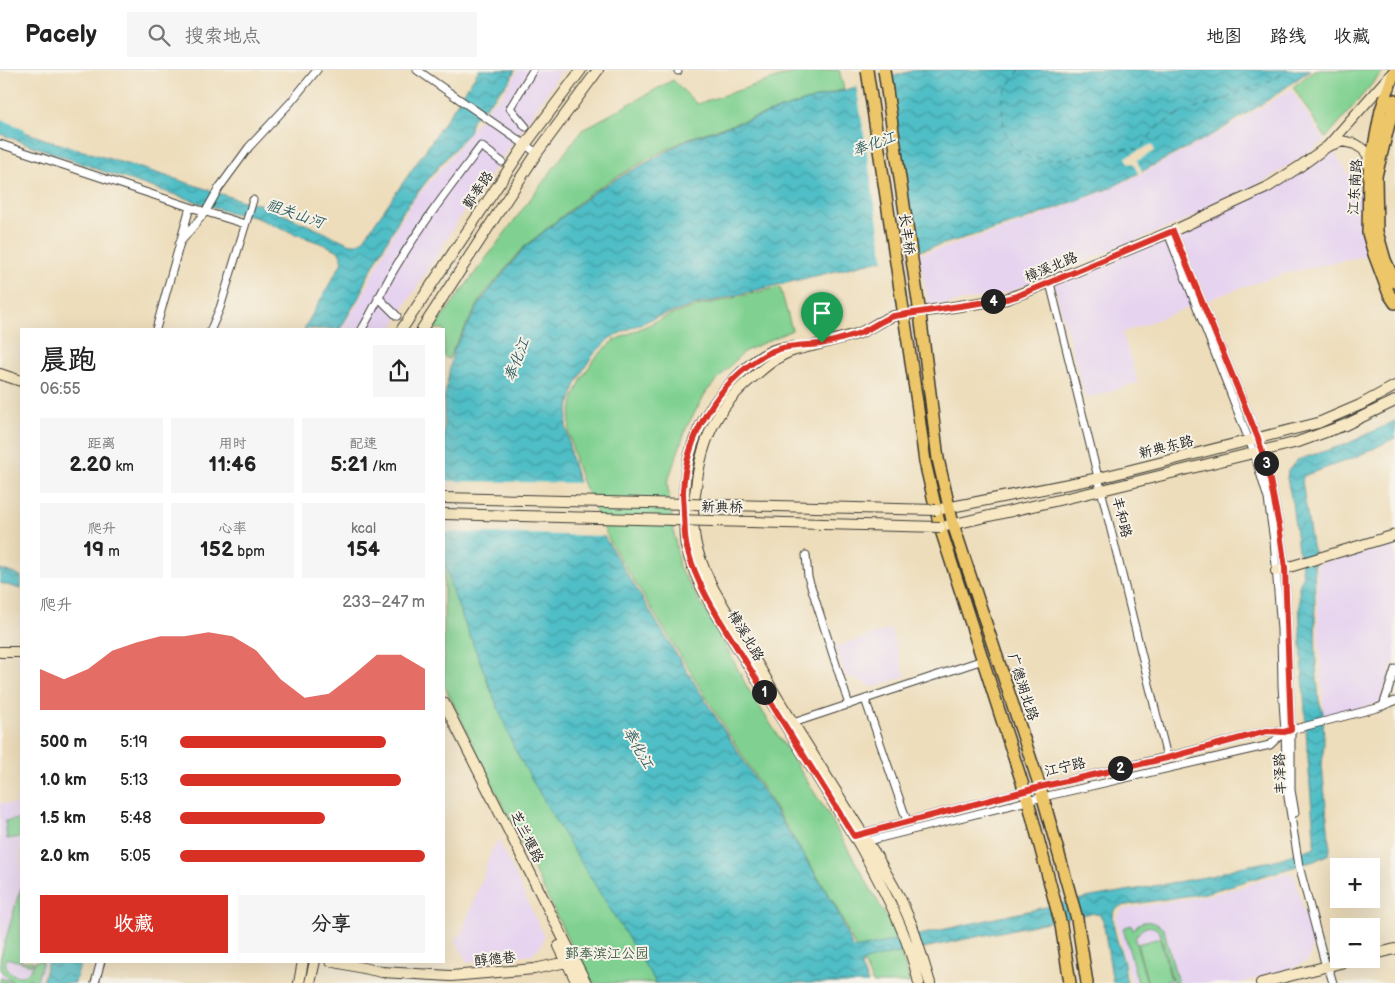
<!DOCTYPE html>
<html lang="zh">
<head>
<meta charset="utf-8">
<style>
	body { margin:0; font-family:"Balsamiq Sans","LXGW WenKai TC",sans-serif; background:#f6f6f6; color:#222; height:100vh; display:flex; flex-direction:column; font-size:19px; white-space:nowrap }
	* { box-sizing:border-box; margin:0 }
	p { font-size:16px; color:#767676 }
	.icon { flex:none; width:28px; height:28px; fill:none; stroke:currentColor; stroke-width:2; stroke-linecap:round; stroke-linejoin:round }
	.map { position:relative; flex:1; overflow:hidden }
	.side { position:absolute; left:20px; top:258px; width:425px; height:635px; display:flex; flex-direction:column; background:#fff; border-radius:0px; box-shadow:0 5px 20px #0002 }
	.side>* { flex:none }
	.controls { position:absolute; left:1330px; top:788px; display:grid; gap:10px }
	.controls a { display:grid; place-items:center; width:50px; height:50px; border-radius:0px; background:#fff; box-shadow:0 5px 20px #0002; font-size:25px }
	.pin { position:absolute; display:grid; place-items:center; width:42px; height:42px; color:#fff; margin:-51px -21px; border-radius:50% 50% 50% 0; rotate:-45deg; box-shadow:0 0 5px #0007 }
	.pin .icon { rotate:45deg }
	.km { position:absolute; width:25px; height:25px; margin:-12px; border-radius:50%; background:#222; color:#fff; font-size:14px; line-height:25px; text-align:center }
	.round { display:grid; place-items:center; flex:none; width:52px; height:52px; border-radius:0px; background:#f6f6f6 }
	.head { display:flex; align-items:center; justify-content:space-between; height:85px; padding:0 20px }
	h1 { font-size:28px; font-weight:800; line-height:38px }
	.metrics { display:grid; grid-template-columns:repeat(3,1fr); gap:8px; height:85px; padding:5px 20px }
	.metrics div { display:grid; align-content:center; border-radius:0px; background:#f6f6f6; text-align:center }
	.metrics b { font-size:21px; font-weight:800 }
	.metrics small { font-size:14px; font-weight:400 }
	.metrics p { font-size:14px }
	.chart { height:140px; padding:10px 20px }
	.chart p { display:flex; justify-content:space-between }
	.chart svg { width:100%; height:90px; margin-top:5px; fill:#d93025; opacity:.7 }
	.cta { display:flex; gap:10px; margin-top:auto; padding:10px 20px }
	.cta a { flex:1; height:58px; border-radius:0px; background:#d93025; color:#fff; font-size:20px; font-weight:800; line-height:58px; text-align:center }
	.cta a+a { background:#f6f6f6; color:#222 }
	ul { padding:0 20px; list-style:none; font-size:16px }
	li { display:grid; grid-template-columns:80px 60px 1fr; align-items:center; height:38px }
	li i { height:12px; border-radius:6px; background:#d93025 }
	header { display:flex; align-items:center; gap:30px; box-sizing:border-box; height:70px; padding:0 25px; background:#fff; border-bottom:1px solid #e0e0e0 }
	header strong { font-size:24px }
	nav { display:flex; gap:28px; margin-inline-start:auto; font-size:18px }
	.search { width:350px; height:45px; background:#f6f6f6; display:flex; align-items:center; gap:12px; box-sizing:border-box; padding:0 18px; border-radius:0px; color:#767676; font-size:19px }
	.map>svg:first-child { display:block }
	.built { fill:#e6d3f0 }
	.green { fill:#80d191; stroke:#4e7656 }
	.water { fill:url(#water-waves); stroke:#366d71 }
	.pier { fill:#edddbb }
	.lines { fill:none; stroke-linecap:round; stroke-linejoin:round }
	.canal { stroke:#4fbec6; stroke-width:6 }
	.ferry { stroke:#305d60; stroke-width:1; stroke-dasharray:6 5; stroke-linecap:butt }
	.street-casing { stroke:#3b3934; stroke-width:9 }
	.secondary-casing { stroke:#3b3934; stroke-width:12 }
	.primary-casing { stroke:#3b3934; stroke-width:14 }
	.street { stroke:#fff; stroke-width:7 }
	.secondary { stroke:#f7e8c3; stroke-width:10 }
	.primary { stroke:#ecc669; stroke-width:11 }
	.secondary-bridge-casing { stroke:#3b3934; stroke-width:12; stroke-linecap:butt }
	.primary-bridge-casing { stroke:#3b3934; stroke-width:14; stroke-linecap:butt }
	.secondary-bridge { stroke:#f7e8c3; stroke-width:10 }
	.primary-bridge { stroke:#ecc669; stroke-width:11 }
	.route-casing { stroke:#fff; stroke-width:10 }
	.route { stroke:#d93025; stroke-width:6 }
	.labels { text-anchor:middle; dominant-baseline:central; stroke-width:4; stroke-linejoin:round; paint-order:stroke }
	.street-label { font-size:14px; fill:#1c1c1c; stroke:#f7f3e8 }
	.park-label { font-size:14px; fill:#3f5b45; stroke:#f7f3e8 }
	.water-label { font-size:15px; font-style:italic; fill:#305d60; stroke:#f7f3e8 }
</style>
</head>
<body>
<header>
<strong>Pacely</strong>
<div class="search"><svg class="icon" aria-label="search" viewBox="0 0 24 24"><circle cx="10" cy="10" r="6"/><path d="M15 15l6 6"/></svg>搜索地点</div>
<nav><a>地图</a><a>路线</a><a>收藏</a></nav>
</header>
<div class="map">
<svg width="1395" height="913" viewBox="0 0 1395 913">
	<defs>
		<pattern id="water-waves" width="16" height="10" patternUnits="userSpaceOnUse" patternTransform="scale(1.25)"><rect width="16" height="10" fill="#4fbec6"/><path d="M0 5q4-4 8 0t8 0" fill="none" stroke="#419aa0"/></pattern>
	</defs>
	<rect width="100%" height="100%" fill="#f7f3e8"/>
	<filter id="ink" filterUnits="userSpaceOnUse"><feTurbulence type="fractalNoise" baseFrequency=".02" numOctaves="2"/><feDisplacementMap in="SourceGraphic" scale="10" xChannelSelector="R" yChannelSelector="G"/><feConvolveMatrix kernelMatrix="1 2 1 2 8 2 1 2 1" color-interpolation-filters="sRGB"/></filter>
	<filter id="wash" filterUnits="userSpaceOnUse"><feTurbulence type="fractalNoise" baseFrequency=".0096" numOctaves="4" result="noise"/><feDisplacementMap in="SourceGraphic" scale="20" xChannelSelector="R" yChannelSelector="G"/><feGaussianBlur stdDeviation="1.12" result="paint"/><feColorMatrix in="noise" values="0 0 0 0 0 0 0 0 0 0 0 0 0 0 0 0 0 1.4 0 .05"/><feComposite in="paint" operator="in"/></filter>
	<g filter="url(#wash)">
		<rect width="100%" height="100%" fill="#edddbb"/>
		<path class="built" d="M518,0H562L524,57L462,144L391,259H341L359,232L394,162L410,136L418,125L450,88L486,40L494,30L496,32L511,13Z
			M1291,19L1325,71L1266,110L1189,149L1006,223L929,237L919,184L946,177L1017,155L1113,118L1223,61Z
			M1331,78L1363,126L1369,185L1286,203L1232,221L1122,263L1138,312L1086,329L1054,214L1177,163Z
			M1395,470V588L1380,633L1324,646L1318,556L1317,494Z
			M890,559L906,606L874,617L845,605L835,577Z
			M0,733L21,735V891H46L39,913H0Z
			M498,769L544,866L542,874L532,884L467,892L455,869L461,864L483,807L490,784Z
			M1285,803L1294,804L1312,874L1311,882L1307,891L1288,900L1240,913H1132L1123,883L1116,847L1123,839L1204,826L1238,818Z"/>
		<path class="green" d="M801,0H839L844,19L689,68L650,88L594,120L524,177L482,227L452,281L449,289L444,287V259H433L582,60L673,10L697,34Z
			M1314,0H1384L1326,68L1293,17Z
			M780,217L792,260L743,282L707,321L687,356L667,413L679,497L719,563L747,617L828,744L890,853L908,905L909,913H873L834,833L611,474L583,414L576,394L569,364L570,346L574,327L582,308L594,289L613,271L670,245L698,236Z
			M444,492L491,621L528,701L659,913H591L575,884L444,615Z
			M21,749V767L7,769L5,751Z
			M21,818V891H33L32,895L6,888C4,899 11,907 23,906L31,900L35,891H43L36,913H29L30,908L24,912H18L19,913H0V908L12,911L2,902L0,890L18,826Z
			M1144,852C1153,851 1159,854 1164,860L1178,913H1173L1160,863C1152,851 1140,857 1135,869L1147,913H1138L1123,858L1131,855L1133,860L1138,854Z
			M1160,868L1171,910L1159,913H1148L1137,874Z"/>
		<path class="water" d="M479,0H515L510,11L472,50L469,62L434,102L404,140L364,213L363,220L340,259H304L342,192L341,185L337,180C322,173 305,168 290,162C267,154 257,144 231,143L105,102L0,64V53L50,71L160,104L240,130L259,134L351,174H357L363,170L425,81Z
			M915,0H1310L1274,26L1219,61L1110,118L1019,152L926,179L696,235L654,248L618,264L610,268L594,284L583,300L575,316L569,336L566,355L571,387L579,414L587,433L605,468L685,598L834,834L853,878H860L1091,827L1211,806L1239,797L1272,791L1313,778L1315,775L1314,766L1307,676L1300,556L1299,516L1303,507L1301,487L1298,480L1292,432L1287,408L1288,401L1297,390L1347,374L1395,351V368L1356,387L1306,405L1303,407L1302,411L1312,476L1314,481L1316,596L1319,631L1323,642L1324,674L1322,695L1330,778L1329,784L1314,791L1205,823L1121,836L1114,840C1110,856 1120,877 1124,894C1125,900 1125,907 1127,913H1113L1103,850L1100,845L1091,843L875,888L863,892L861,897L868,913H656L559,757L514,678L451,518L444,488V330L453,281L483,228L525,177L595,121L689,69L810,30Z
			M0,499L21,506V519L0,513Z
			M48,891H81L75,913H42Z"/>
		<path class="pier" d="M889,5L916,184L884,192L856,14Z
			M1152,74L1155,81L1137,91L1143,103L1139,105L1133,93L1129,94L1126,87Z
			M444,411L582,413L590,432L607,466L444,462Z"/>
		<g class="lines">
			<path class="canal" d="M0,52L22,61"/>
			<path class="ferry" d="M1020,0L1006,19L1002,34L1004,59L1012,77L1028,87L1055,90L1108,80L1132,78L1139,80L1157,57L1181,43L1213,33L1270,11L1287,0"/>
		</g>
	</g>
	<g filter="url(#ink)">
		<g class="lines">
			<defs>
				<path id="street" d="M417,0L537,83
					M678,0V1
					M526,57L510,38L533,0
					M0,74L190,137
					M1173,161L1258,368L1270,410L1279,456L1285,498L1291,660V720L1295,743
					M1168,163L1254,383L1268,429L1274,471L1281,560L1282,616L1285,662L1287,721L1299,796L1326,897L1330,903L1333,913
					M179,174L206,141L219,118L249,77L290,33L317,0
					M1050,213L1167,687
					M378,227L397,246
					M156,259L190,137L245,154
					M211,259L220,238L253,130
					M362,259C374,239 383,218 395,198C421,155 451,116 481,76L502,92
					M806,485L808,507L849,635
					M865,629L907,751
					M1383,636L1395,599
					M793,653L983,590
					M1291,660L1377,638L1395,631
					M859,764L1040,717L1167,687L1267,661L1284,662
					M864,772L1043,727L1270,675L1284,662
					M95,913L101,891"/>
				<path id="secondary" d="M1369,96L1368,85L1363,79L1355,74L1342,71L1328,76L1394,1
					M402,259L525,75L581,0
					M422,259L537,83L598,0
					M792,277C788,278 782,278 777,279C760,284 743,300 731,313C694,352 682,393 684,446C685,456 684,466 686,476C691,496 700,515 710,533L859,774C883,818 908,863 919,913
					M0,304L21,311
					M936,440L1099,408L1318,353L1360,335L1395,316
					M946,456L1102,420L1298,372L1345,355L1395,331
					M1276,501L1395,465
					M0,582H21
					M444,633L586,913
					M1284,662L1291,660
					M559,876L577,913
					M1371,885L1395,879
					M330,891L382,902L451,906L534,899L571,891
					M299,913L303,891
					M310,913L315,891
					M930,913L913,858L900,828L877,787L778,629L714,520C706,504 698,487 695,470C692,453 693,434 696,417C702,367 718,334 758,303C766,296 774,290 783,285C792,280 803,278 812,276C827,272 842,268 857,264C870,259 880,250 894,246L1006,229L1028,221L1173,161L1268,117L1299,97L1328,76
					M1261,913L1356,889"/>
				<path id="primary" d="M1395,0L1381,40L1369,102L1368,163L1374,184L1389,224L1395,233
					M1395,30L1376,106L1377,162L1385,190L1395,212
					M931,331L938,389L953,454L1040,717L1077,849L1087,913
					M917,332L925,392L940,457L1028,731L1061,855L1070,913"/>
			</defs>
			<use href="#street" class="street-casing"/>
			<use href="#secondary" class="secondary-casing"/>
			<use href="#primary" class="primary-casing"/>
			<use href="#street" class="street"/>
			<use href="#secondary" class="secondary"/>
			<use href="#primary" class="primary"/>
			<defs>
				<path id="secondary-bridge" d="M444,428L936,440
					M444,444L940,457"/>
				<path id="primary-bridge" d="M867,0L917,332
					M884,0L920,244L931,331"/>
			</defs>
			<use href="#secondary-bridge" class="secondary-bridge-casing"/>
			<use href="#primary-bridge" class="primary-bridge-casing"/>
			<use href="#secondary-bridge" class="secondary-bridge"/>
			<use href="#primary-bridge" class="primary-bridge"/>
		</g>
	</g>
	<g class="lines" filter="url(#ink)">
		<defs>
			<path id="route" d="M1173,161L1258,368L1270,410L1279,456L1285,498L1291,660L1284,662L1267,661L1167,688L1040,717L854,766C818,708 781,650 746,592C724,556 698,520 687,478C684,468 685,456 684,445C684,437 683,429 683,422C685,367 718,312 765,285C781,275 802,276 820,274C832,272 845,268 857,264C870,260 880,250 894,246L1006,229L1017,226Z"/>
		</defs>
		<use href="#route" class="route-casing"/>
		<use href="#route" class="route"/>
	</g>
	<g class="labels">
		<g class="street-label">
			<text transform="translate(1355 117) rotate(-86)">江东南路</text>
			<text transform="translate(478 120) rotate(-56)">鄞奉路</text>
			<text transform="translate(907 164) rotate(82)">长丰桥</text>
			<text transform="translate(1051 197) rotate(-23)">樟溪北路</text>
			<text transform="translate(1166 377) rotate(-14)">新典东路</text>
			<text transform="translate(722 437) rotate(1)">新典桥</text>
			<text transform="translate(1122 447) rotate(76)">丰和路</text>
			<text transform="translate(746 566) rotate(59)">樟溪北路</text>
			<text transform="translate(1023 617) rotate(72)">广德湖北路</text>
			<text transform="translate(1065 697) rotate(-13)">江宁路</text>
			<text transform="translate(1280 704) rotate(-92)">丰泽路</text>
			<text transform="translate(527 767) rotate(63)">芝兰堰路</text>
			<text transform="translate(495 889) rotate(-5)">醇德巷</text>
		</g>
		<g class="park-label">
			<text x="607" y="883">鄞奉滨江公园</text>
		</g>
		<g class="water-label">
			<text transform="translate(874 74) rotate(-20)">奉化江</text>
			<text transform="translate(295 144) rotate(19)">祖关山河</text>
			<text transform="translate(517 290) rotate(-69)">奉化江</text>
			<text transform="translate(638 678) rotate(60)">奉化江</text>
		</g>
	</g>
</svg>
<div class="controls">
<a>+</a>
<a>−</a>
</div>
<div class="pin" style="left:822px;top:273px;background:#1e9e55"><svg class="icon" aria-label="arrive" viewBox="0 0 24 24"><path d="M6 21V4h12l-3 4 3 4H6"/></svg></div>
<b class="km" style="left:764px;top:622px">1</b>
<b class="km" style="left:1120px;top:698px">2</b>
<b class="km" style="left:1266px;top:393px">3</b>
<b class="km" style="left:993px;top:231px">4</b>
<section class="side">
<div class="head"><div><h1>晨跑</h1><p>06:55</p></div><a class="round"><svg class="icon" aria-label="share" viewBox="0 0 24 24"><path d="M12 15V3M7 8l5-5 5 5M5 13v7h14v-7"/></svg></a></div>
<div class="metrics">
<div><p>距离</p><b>2.20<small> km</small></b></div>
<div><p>用时</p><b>11:46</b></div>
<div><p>配速</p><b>5:21<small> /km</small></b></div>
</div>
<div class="metrics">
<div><p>爬升</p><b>19<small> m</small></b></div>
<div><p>心率</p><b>152<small> bpm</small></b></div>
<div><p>kcal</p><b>154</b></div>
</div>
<div class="chart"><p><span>爬升</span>233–247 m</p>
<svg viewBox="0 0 160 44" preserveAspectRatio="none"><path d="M0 44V24L10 29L20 24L30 15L40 11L50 8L60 8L70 6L80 8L90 15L100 29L110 38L120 36L130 27L140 17L150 17L160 24V44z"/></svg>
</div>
<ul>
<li><b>500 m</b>5:19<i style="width:84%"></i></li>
<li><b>1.0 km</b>5:13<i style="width:90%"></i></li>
<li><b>1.5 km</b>5:48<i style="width:59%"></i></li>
<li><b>2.0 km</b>5:05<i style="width:100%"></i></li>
</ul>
<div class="cta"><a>收藏</a><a>分享</a></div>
</section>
</div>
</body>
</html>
